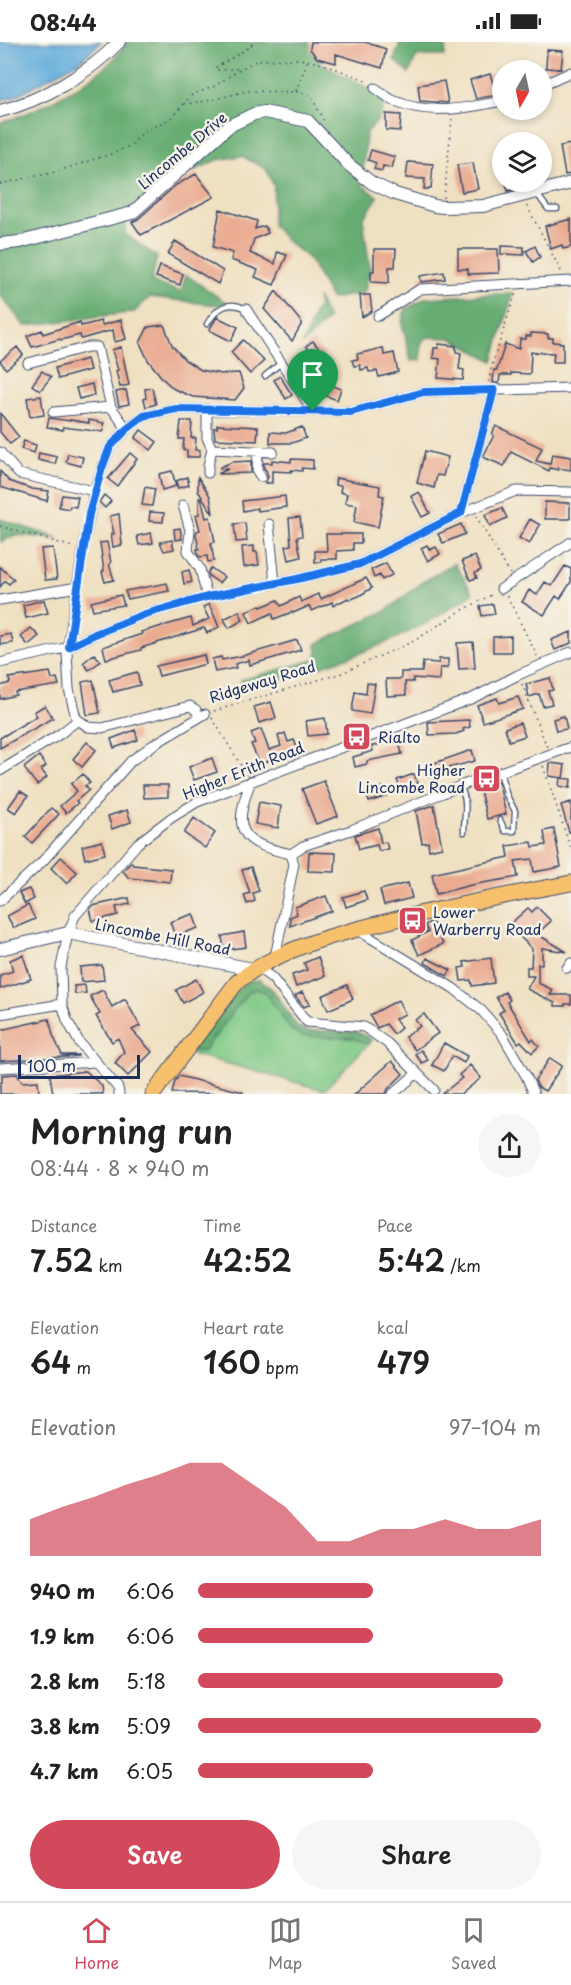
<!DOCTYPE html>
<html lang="en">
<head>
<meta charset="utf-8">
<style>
	body { margin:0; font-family:"Playpen Sans",sans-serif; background:#f6f6f6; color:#222; height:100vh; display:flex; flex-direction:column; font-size:22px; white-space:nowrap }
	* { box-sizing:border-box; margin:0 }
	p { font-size:20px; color:#767676 }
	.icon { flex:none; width:33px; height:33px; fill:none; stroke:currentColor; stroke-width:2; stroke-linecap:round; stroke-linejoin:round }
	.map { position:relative; height:1052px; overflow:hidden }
	.drawer { display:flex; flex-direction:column; background:#fff; flex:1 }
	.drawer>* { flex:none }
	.needle { width:39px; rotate:189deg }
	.fabs { position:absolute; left:492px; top:18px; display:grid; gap:12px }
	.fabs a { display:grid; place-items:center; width:60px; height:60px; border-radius:50%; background:#fff; box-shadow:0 3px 9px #0003; font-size:30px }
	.scale { position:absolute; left:18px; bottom:15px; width:122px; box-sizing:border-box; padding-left:6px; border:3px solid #1b2f5e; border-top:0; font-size:16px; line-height:21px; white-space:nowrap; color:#1b2f5e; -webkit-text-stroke:4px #f7f3e8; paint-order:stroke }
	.pin { position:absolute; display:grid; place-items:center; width:51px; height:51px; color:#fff; margin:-62px -26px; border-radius:50% 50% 50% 0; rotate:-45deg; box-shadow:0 0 6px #0007 }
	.pin .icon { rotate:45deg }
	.round { display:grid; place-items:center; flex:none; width:63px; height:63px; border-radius:32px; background:#f6f6f6 }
	.headline { display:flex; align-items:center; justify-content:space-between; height:102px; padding:0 30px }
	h1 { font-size:33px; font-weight:600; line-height:45px }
	.figures { display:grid; grid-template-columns:repeat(3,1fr); gap:9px; height:102px; padding:6px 30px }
	.figures div { display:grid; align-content:center }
	.figures b { font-size:30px; font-weight:600 }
	.figures small { font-size:16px; font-weight:400 }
	.figures p { font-size:16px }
	.chart { height:168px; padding:12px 30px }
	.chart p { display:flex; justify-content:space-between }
	.chart svg { width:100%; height:108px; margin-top:6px; fill:#d1495b; opacity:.7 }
	.cta { display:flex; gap:12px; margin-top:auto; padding:12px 30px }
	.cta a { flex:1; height:69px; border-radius:36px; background:#d1495b; color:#fff; font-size:24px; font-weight:600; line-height:69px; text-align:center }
	.cta a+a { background:#f6f6f6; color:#222 }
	ul { padding:0 30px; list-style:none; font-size:20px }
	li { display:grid; grid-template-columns:96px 72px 1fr; align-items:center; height:45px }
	li i { height:15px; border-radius:8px; background:#d1495b }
	.status { display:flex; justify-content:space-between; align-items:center; height:42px; padding:0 30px; background:#fff; direction:ltr }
	.status svg { height:16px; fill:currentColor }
	.dock { display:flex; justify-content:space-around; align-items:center; height:84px; border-top:2px solid #e0e0e0; background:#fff; font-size:16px; color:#767676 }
	.dock a { display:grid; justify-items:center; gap:3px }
	.dock .selected { color:#d1495b }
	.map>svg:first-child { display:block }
	.green { fill:#7fc986; stroke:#4d7c72; stroke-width:1.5 }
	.forest { fill:#67ad73; stroke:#416e68; stroke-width:1.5 }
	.water { fill:#64addc; stroke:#406e9d; stroke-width:1.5 }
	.building { fill:#eaab91 }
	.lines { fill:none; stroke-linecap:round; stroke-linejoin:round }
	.service-casing { stroke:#3b4a6d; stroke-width:7 }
	.minor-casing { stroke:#3b4a6d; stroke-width:11 }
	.tertiary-casing { stroke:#3b4a6d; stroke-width:14 }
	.primary-casing { stroke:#3b4a6d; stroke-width:17 }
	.path { stroke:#3b4a6d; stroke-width:1.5; stroke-dasharray:1.5 4.5; stroke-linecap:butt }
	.service { stroke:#fff; stroke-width:4.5 }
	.minor { stroke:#fff; stroke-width:9 }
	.tertiary { stroke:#fff; stroke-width:12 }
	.primary { stroke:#f7c06c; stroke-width:15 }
	.route-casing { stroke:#fff; stroke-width:12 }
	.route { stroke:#1a73e8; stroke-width:8 }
	.labels { text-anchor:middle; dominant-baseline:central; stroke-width:5; stroke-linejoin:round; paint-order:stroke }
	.street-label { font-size:15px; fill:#1b2f5e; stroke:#f7f3e8 }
	.poi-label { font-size:15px; fill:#1b2f5e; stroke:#f7f3e8; text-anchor:start }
</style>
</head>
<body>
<div class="status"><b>08:44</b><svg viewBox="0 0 49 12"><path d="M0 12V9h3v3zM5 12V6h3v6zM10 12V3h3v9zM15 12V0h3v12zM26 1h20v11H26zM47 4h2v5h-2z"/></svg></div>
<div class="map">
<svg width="571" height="1052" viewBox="0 0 571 1052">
	<rect width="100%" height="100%" fill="#f7f3e8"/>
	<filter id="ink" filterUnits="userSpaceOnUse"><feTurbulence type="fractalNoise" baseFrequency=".0167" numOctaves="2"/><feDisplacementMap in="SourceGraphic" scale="12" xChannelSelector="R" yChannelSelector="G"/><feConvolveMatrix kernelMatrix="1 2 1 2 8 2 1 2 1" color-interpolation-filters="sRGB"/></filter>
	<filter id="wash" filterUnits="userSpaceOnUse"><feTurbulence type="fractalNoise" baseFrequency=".008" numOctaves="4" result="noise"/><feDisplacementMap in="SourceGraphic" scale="24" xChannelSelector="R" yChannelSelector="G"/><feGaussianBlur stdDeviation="1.35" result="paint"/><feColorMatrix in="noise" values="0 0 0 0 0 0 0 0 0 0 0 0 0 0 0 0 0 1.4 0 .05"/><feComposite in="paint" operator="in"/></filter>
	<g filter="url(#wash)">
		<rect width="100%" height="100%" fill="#efe0c1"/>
		<path class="green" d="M259,938L273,948L297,985L307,989L357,990L372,998L324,1048L192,1012L239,946Z"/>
		<path class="forest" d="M126,0H309C315,36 371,33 385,64L378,78L366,91L362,143L378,155L363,177L370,228L364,251L331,257L309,217L289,201L272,183L274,144L266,127L242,114L217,118L171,139L128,169L125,192L157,215L151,240L181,250L186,233L233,265L150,255L134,270L25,284L0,253V81C33,72 112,32 126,0Z
			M397,0H446L445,14H417L409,31L394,18L400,2Z
			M513,251L493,319L451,296L427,295L421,301V318L411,319L402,281L405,268L425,256Z
			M317,255L328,277L303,302L315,269L319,266Z
			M0,477L60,497L15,493L1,500Z
			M454,521L473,551C465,557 455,563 446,569C385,609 312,627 243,648L241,638L318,617L316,602L387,568L424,539Z
			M250,938H259L273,948L297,985L307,989L357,990L372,998L367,1002L353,996L302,994L290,987L265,950L256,947L248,950L203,1010L191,1008L239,946Z"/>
		<path class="water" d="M0,0H101L80,19L14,55L0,58Z"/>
		<g id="blocks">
			<path class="building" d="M311,0H365L386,7L382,26L336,12V21L317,16L310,7Z
				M547,8L563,9L561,27L546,26Z
				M490,32L497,53L476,57L470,38Z
				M444,39L448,61L420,59L418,43Z
				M386,72L401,73L400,89L386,88Z
				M571,102V132L565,133L560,104Z
				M371,108L395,115L392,126L383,124L382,129L374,127L376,121L368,118Z
				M408,120L433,122L431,147H424L425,137L406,136Z
				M473,121L478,147L462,150L457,123Z
				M196,132L214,155L141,193L132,180L138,177L176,143Z
				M510,140H528L529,144L508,149L506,142L510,141Z
				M220,167L257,179L255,187L265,184L268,191L254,197L250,211L275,222L277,210L287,213L274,243L255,235L258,228L231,218L233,211L213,205Z
				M571,177V205L563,207L562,203L551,207L545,184Z
				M175,199L223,229L218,242L168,212Z
				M501,204L524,205V213L501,212Z
				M535,204L540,215L533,220L526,209Z
				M374,207H396L395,225H389V241L371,240V229H374Z
				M458,207H498L499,231L468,232V227H458Z
				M160,224L183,232L180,243L156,235Z
				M444,230L445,237L421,240L420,234Z
				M276,249L302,281L292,299L264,267Z
				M360,253H370L372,269L362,275Z
				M217,275L238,285L231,299L209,288Z
				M121,278L126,297L115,300L113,288L81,297L80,293L61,298L60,297L32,305L27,294L42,288L43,292L80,280L81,284L101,279L102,283Z
				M164,283L172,303L185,318L201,328L221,332L239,331L244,346L235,358L193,355L174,347L163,337L148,318L140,301L148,285Z
				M531,291L548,292V296H553V300L563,301V320H553L554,311L531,310L530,332L511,331V333H500L499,341H493L494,328H497L505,302L519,307L520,297H526V294H531Z
				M243,298L264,319L250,332L231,310Z
				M313,299L325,314L318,319L306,304Z
				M439,302L456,304V310L461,311L459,327L464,328L463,338L438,336L440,317L433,316L434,306H438Z
				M17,305L23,313L6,327L0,319Z
				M121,305L129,343L120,345L116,329L118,328L112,308Z
				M383,306L384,313L394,311L398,330L379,335L377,329L369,330L368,326L361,328L360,323L354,324L352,318L358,317L357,312Z
				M87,317L90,328L58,337L55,326Z
				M42,329L51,335L40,349L32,343Z
				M280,334L292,353L286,357L274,338Z
				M323,340L341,347L337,358L319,351Z
				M92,342L94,353L79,357L76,346Z
				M152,346L156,362L146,365L144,357L146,356L145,347Z
				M126,348L129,362L119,364L116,350Z
				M41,354L44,373L30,375L27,356Z
				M0,371L19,395L10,402L0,390Z
				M49,376L70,379V378L89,381V378L104,381L103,390L63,385V388L47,385Z
				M181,379H192L191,396H196L195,408H200L199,415H187V408H183L184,397H179Z
				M217,383L258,385L257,399L215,397L214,386H217Z
				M496,384L542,406L536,419L550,422L552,412L571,415V428L558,426V428L550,426L549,429L511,410L504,424L483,415L494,393L492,392Z
				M302,385L306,396L292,401H270V390L286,391Z
				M141,388L157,400L151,408L135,396Z
				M24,399L36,403L34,411L21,407Z
				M425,409L448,415L443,434L437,433L434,446L417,441Z
				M39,411L57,415L55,422L38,418Z
				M130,411L137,417L117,444L108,437Z
				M68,412L83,415L81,424L66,420Z
				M291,417L313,418V427L302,426V429L291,428V430L272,429V441H265L268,435L266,428L264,427V421H272V418L291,420Z
				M251,419V431L218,432L228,427H220V425L232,420Z
				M0,429L9,439L32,447L49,449L47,459L0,445Z
				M172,429L176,444L162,448L159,432Z
				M187,435L189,443L178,446L176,439Z
				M198,435L210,454L213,472L198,449Z
				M336,436L380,444L379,453L384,454L378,485L354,480L357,463L345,461L347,452L340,450L341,444L335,443Z
				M145,445L155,447L152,464L142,463Z
				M419,450L430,471L422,475L411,454Z
				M62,453L78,455L76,465L70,464L69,467L59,465Z
				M104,453L111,459L105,466L99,460Z
				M285,454L286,465L258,469L257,466L243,469L242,459Z
				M199,456H201L206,476L210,475L215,500L211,501L214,519L208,520L207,514L200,515L198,513L197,507H199L196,492L197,489L200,488L196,473L199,472Z
				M545,460L570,461V477H545Z
				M502,466L507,476L490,484L485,473Z
				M150,470L164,471L163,480L149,479Z
				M119,472L122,503L113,505L111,492H114L110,474Z
				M300,475L302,494L297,495L301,515L289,518L286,504L291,503L289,476Z
				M530,477L540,483L529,502L519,496Z
				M245,481L247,499L236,500L234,482Z
				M461,482L465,492L443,501L438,492Z
				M180,486L182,497L175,498L174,487Z
				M151,491L153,501L139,503L137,494Z
				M326,492H361V501H353V508L337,509V517H321V520H315V509H327Z
				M172,498L174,507L164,509L160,500Z
				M107,500L111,521L109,522L114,538L105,540L102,530L104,529L100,501Z
				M427,503L430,508L436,505L440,512L428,519L421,506Z
				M254,504V510H257L259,523L244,525L242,505Z
				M53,506L57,537L45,538L41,507Z
				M475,514L481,528L475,531L477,536L470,538L462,519Z
				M386,521L392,533L382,538L380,533L374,536L371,528Z
				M565,524L571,527V540L560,557L556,554L544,573L522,560L529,548L537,553L545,540L552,544Z
				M0,525L14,537L9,542L5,539L0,545Z
				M211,526L224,535L219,541L209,534L208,530Z
				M189,528L192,540L184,542L182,530Z
				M366,536L372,546L359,554L349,558L348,556L333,564L332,560L312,569L309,564L293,571L292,570L274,577L272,571L251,581L246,570L260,563L261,565L278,558L281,564L299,555L301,560L318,552L321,557Z
				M167,541L169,549L128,557L125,549Z
				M121,553L124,563L93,568L91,560Z
				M44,558L48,571L26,576L23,563Z
				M209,562L219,585L207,591L204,586L141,606V608L106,617L103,605L142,592L141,590L191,576L193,584L209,577L203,565Z
				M493,562L495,572L482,574L480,564Z
				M239,569L243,578L229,586L224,577Z
				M31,586L39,594L28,603L21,595Z
				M571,590V601L555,608L551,598Z
				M11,592L13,601L0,603V594Z
				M511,594V610H493V595Z
				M297,598L301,608L250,623L249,618L235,622L236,626L215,630L212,617L221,615L222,618L242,614Z
				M473,600L475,626L459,627L457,601Z
				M94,612L101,619L89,628L83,621Z
				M204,613L206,622L159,634L156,624Z
				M439,617H448V626H440L439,638L413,636V640H405L406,653L387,654L386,637H401V630H422L423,620L439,621Z
				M50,630L52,637L57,636L59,643L15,650L16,653L0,657V644L10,641L9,636Z
				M137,630L140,643L113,650L109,638Z
				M550,636L553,648L548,649L552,662L543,664L539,652L529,655L526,642Z
				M93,638L100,671L87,673L82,640Z
				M367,641L375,642L370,672L352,669L355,650L366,652Z
				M518,655L523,667L483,680L477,663L497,656L499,661Z
				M271,660L276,676L259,681L254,665Z
				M45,663L53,676L0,706V696L37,674L34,670Z
				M564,674L567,687L556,689L553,677Z
				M325,676L327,692L308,694L306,679Z
				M469,678L470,685L463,687L464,689L456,692L429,693L428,680Z
				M520,681L525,694L509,699L505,686Z
				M261,687L269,708L281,704L278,694L285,691L288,700L294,698L298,708L260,722L251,702L255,701L251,691Z
				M135,688L138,698L114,706L111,697Z
				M399,699L402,712L367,719V722L355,725L353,715L373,709L372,704Z
				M87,700L96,708L82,725L73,717Z
				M472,708L475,719L448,726V728L430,735L426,724Z
				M39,714L46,724L41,728L47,735L37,743L24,726Z
				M212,716L217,730L194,738L189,725Z
				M550,721L565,723L563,736L549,734Z
				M83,732L90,741L85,744L89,748L76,759L78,761L66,771L60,764L77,749L71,742Z
				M414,732L418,741L401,748L397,738Z
				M560,736L571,737L570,746L559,744Z
				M324,739L338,774L316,782L302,747Z
				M498,739L506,772L487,777L479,745Z
				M143,743H168V755L144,756Z
				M383,745L387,754L369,760L366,751Z
				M20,749L28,754L16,771L8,766Z
				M259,760L281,764L278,786L255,782Z
				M571,760V790H569L561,763Z
				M434,763L442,805L429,808L428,800L422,801L416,769Z
				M51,766L59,772L32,801L25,795Z
				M127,768L131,780L112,787L108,774Z
				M194,776L215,791L205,806L184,791Z
				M378,786L381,801L386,800L388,807L379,809L377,803L359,807L355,793Z
				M554,787L561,825L534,830L532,817L515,819L518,835L471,843L436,852L432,832L509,815L507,804L532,800L533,805L546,803L544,789Z
				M102,799L105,812L85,817L82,804Z
				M309,810L336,811L335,830L308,829Z
				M61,815L77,830L67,842L51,826Z
				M131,820L133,823L171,827L170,840L129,836L123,829Z
				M251,825L259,849L253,851L255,859L247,862L244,853L250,851L242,828Z
				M408,841L412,856L384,863L380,848Z
				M29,847L34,857L25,862L19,851Z
				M364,849L367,858L346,865L343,855Z
				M326,854L332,869L290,884V875L297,872L295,865Z
				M129,856L130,862L116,865L118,873L93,879L90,867L92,864Z
				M28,863L35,877L14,886L7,874Z
				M537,865L551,879L537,892L567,910L542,906V922H538V941L553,948L550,953H571V962H565V964H555V961L527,947L534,934H527V925H531L532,907L509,883L528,866L532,870Z
				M193,872L198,886L175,894L170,880Z
				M432,879L443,902L419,913L412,898L428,890L425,883Z
				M244,890L246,905L224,908L222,894Z
				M23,913L31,937L0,947V933L13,929L10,918Z
				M318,915L325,934L296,945L292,933L307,928L304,921Z
				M427,916L451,928L447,934L425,921Z
				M491,916L494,941L472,944L471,938L461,939L459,926L465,925L464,920Z
				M102,923L104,938L81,940L80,925Z
				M196,937L203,950L183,961L176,948Z
				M85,943L86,951L75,952L74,944Z
				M347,943L353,957L328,968L322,954Z
				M103,948L112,965L125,957L140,984L132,988L152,1010L128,1034L115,1021L124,1010L118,996L112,1000L96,974L100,972L90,954Z
				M302,950L310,962L304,965L295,954Z
				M505,950L510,958L507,960L531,999L533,997L539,1004L532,1011L521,999L518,1001L499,971L504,968L496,955Z
				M398,958L405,972L395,977L401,986L394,992L386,982L377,986L370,973Z
				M424,972L438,991L415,1008L405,995L420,984L415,978Z
				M49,977L53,993L62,1013H78V1014L0,1019V988Z
				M444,1001L467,1014L464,1021L452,1014L444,1029L432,1023Z
				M421,1008L428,1018L422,1021L415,1012Z
				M550,1016L562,1024L545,1049L538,1045L535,1038Z
				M392,1019L403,1032L388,1047L386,1052H355Z
				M470,1023L481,1036L461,1052H442L462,1036L459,1033Z
				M86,1029L102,1044L103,1052H53L50,1033Z
				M17,1032L22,1040L38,1039L39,1052H0V1041L2,1040V1033Z
				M179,1034L243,1050V1052L172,1051L175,1039Z"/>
		</g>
	</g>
	<g filter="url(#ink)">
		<use href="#blocks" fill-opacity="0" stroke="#3b4a6d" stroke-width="1.5"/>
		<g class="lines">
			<defs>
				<path id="service" d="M537,152L548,167H557
					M207,282C216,267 227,257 246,267
					M265,334L282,320
					M460,744C469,760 464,773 464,790
					M500,778L505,789H514L515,769L507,754L500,730"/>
				<path id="minor" d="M542,43L571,30
					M375,46C382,50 388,57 395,59C431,74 466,66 502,59
					M246,267L313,369
					M378,274L420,247L571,239
					M28,321L88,305H97L111,365L127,387
					M207,367V396L212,407L208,424V431
					M53,370L111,365
					M212,407L273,410
					M0,410L19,432L94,449
					M258,410L257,429L261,435
					M183,463L190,488L188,509L200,527L207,555
					M461,471L494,348
					M269,482L275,541
					M501,547L571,500
					M0,558L78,545
					M0,621L69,605L95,592L145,572L207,555L297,537L360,522L461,471L516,449L571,450
					M199,675L196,668L190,664L102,686L88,685L76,676L69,647L67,611L83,508L94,449L110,405L127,387L144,374L176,367L351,370L424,350L571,346
					M0,729L60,692L78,678
					M251,739C232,788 239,801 291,812L294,822L275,915
					M291,812L303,804L351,788L460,744L571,705
					M0,859L42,820L131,719L153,703L205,672
					M356,887L453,946L481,968L502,992L526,1034L534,1052
					M257,925L272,936L307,980L364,985L387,1001L434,1048
					M567,926L571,921
					M0,972L62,962
					M0,1026L96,1020
					M119,1052L118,1046L79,1000L67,978L62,962L61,925L68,891L75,874L138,801L171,776L197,760L473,656L518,633L571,610
					M393,1052L417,1031"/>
				<path id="tertiary" d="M0,69C43,58 88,32 119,0
					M0,202L20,200L132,171L229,84L254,72L264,70L308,79L349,123L372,141L395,152L435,164L443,165L483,164L571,141
					M0,907L68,891L253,927"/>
				<path id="primary" d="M153,1052L237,940C284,902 353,888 410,874C464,862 517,851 571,841"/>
			</defs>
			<use href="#service" class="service-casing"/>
			<use href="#minor" class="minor-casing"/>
			<use href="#tertiary" class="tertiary-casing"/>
			<use href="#primary" class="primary-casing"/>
			<path class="path" d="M237,27L216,28L215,26L248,6L254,0
				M296,49L307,20
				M184,62L212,58L246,49L299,50L311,53L318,68L323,75V78
				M0,142L55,130L114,111L131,103L143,90L170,77L192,53L215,44L240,27L258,18L300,17L323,22L363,37L368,41
				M444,156L452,77
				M527,164L562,231
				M489,340L491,326L516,250
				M476,474L510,532
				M0,484L73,505
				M507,554L537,614
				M522,642L547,705
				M214,669L342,631L414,599L459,570L493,552
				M212,676L247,733
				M543,724L571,807"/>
			<use href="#service" class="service"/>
			<use href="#minor" class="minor"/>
			<use href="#tertiary" class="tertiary"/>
			<use href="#primary" class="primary"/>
		</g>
	</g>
	<g class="lines" filter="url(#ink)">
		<defs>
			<path id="route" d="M494,348L461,471L360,522L297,537L207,555L145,572L95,592L69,605L89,472L102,426L110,405L127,387L144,374L176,367L351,370L424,350Z"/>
		</defs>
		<use href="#route" class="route-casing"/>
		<use href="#route" class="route"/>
	</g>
	<defs>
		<symbol id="bus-square" viewBox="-11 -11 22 22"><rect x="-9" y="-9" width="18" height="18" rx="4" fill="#d1495b" stroke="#f7f3e8"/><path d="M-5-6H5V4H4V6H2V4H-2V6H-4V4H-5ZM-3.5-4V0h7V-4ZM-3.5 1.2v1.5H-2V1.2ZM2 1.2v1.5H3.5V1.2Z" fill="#fff"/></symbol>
	</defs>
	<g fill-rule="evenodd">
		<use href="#bus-square" x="340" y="678" width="33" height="33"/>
		<use href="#bus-square" x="470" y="720" width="33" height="33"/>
		<use href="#bus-square" x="396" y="862" width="33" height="33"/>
	</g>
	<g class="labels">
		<g class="street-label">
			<text transform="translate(182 108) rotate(-40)">Lincombe Drive</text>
			<text transform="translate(262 639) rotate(-17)">Ridgeway Road</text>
			<text transform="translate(243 728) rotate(-22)">Higher Erith Road</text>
			<text transform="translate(163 894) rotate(11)">Lincombe Hill Road</text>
		</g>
		<g class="poi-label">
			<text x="378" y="694">Rialto</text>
			<text x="465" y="727" text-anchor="end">Higher<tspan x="465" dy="17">Lincombe Road</tspan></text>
			<text x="433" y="869">Lower<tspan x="433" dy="17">Warberry Road</tspan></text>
		</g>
	</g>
</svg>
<div class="fabs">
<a><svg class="needle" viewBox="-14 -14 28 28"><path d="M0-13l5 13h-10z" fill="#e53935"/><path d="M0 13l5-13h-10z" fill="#767676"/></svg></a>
<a><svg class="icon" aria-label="layers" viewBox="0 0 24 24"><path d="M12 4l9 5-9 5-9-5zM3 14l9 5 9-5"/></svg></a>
</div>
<div class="scale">100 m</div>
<div class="pin" style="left:313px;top:369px;background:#1e9e55"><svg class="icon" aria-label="arrive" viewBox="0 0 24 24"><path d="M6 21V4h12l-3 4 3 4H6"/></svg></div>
</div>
<section class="drawer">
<div class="headline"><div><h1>Morning run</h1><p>08:44 · 8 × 940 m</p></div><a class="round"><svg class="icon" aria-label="share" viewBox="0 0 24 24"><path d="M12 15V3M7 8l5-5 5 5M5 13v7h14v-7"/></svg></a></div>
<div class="figures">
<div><p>Distance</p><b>7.52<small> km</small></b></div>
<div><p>Time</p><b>42:52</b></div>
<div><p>Pace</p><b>5:42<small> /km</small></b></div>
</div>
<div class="figures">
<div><p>Elevation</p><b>64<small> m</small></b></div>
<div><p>Heart rate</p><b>160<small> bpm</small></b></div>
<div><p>kcal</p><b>479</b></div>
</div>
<div class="chart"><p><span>Elevation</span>97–104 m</p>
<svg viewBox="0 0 160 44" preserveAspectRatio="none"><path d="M0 44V29L10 24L20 20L30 15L40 11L50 6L60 6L70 15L80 24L90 38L100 38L110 33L120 33L130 29L140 33L150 33L160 29V44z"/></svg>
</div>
<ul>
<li><b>940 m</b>6:06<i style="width:51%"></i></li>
<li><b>1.9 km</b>6:06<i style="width:51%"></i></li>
<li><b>2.8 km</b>5:18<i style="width:89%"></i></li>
<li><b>3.8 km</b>5:09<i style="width:100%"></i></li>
<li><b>4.7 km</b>6:05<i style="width:51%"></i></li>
</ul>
<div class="cta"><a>Save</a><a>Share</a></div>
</section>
<nav class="dock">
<a class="selected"><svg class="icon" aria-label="home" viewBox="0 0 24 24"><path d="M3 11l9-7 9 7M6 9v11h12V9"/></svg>Home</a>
<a><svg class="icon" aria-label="map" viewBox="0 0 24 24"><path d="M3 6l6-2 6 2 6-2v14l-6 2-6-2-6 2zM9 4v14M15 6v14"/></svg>Map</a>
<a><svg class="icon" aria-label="saved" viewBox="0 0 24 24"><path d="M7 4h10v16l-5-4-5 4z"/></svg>Saved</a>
</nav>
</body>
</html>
